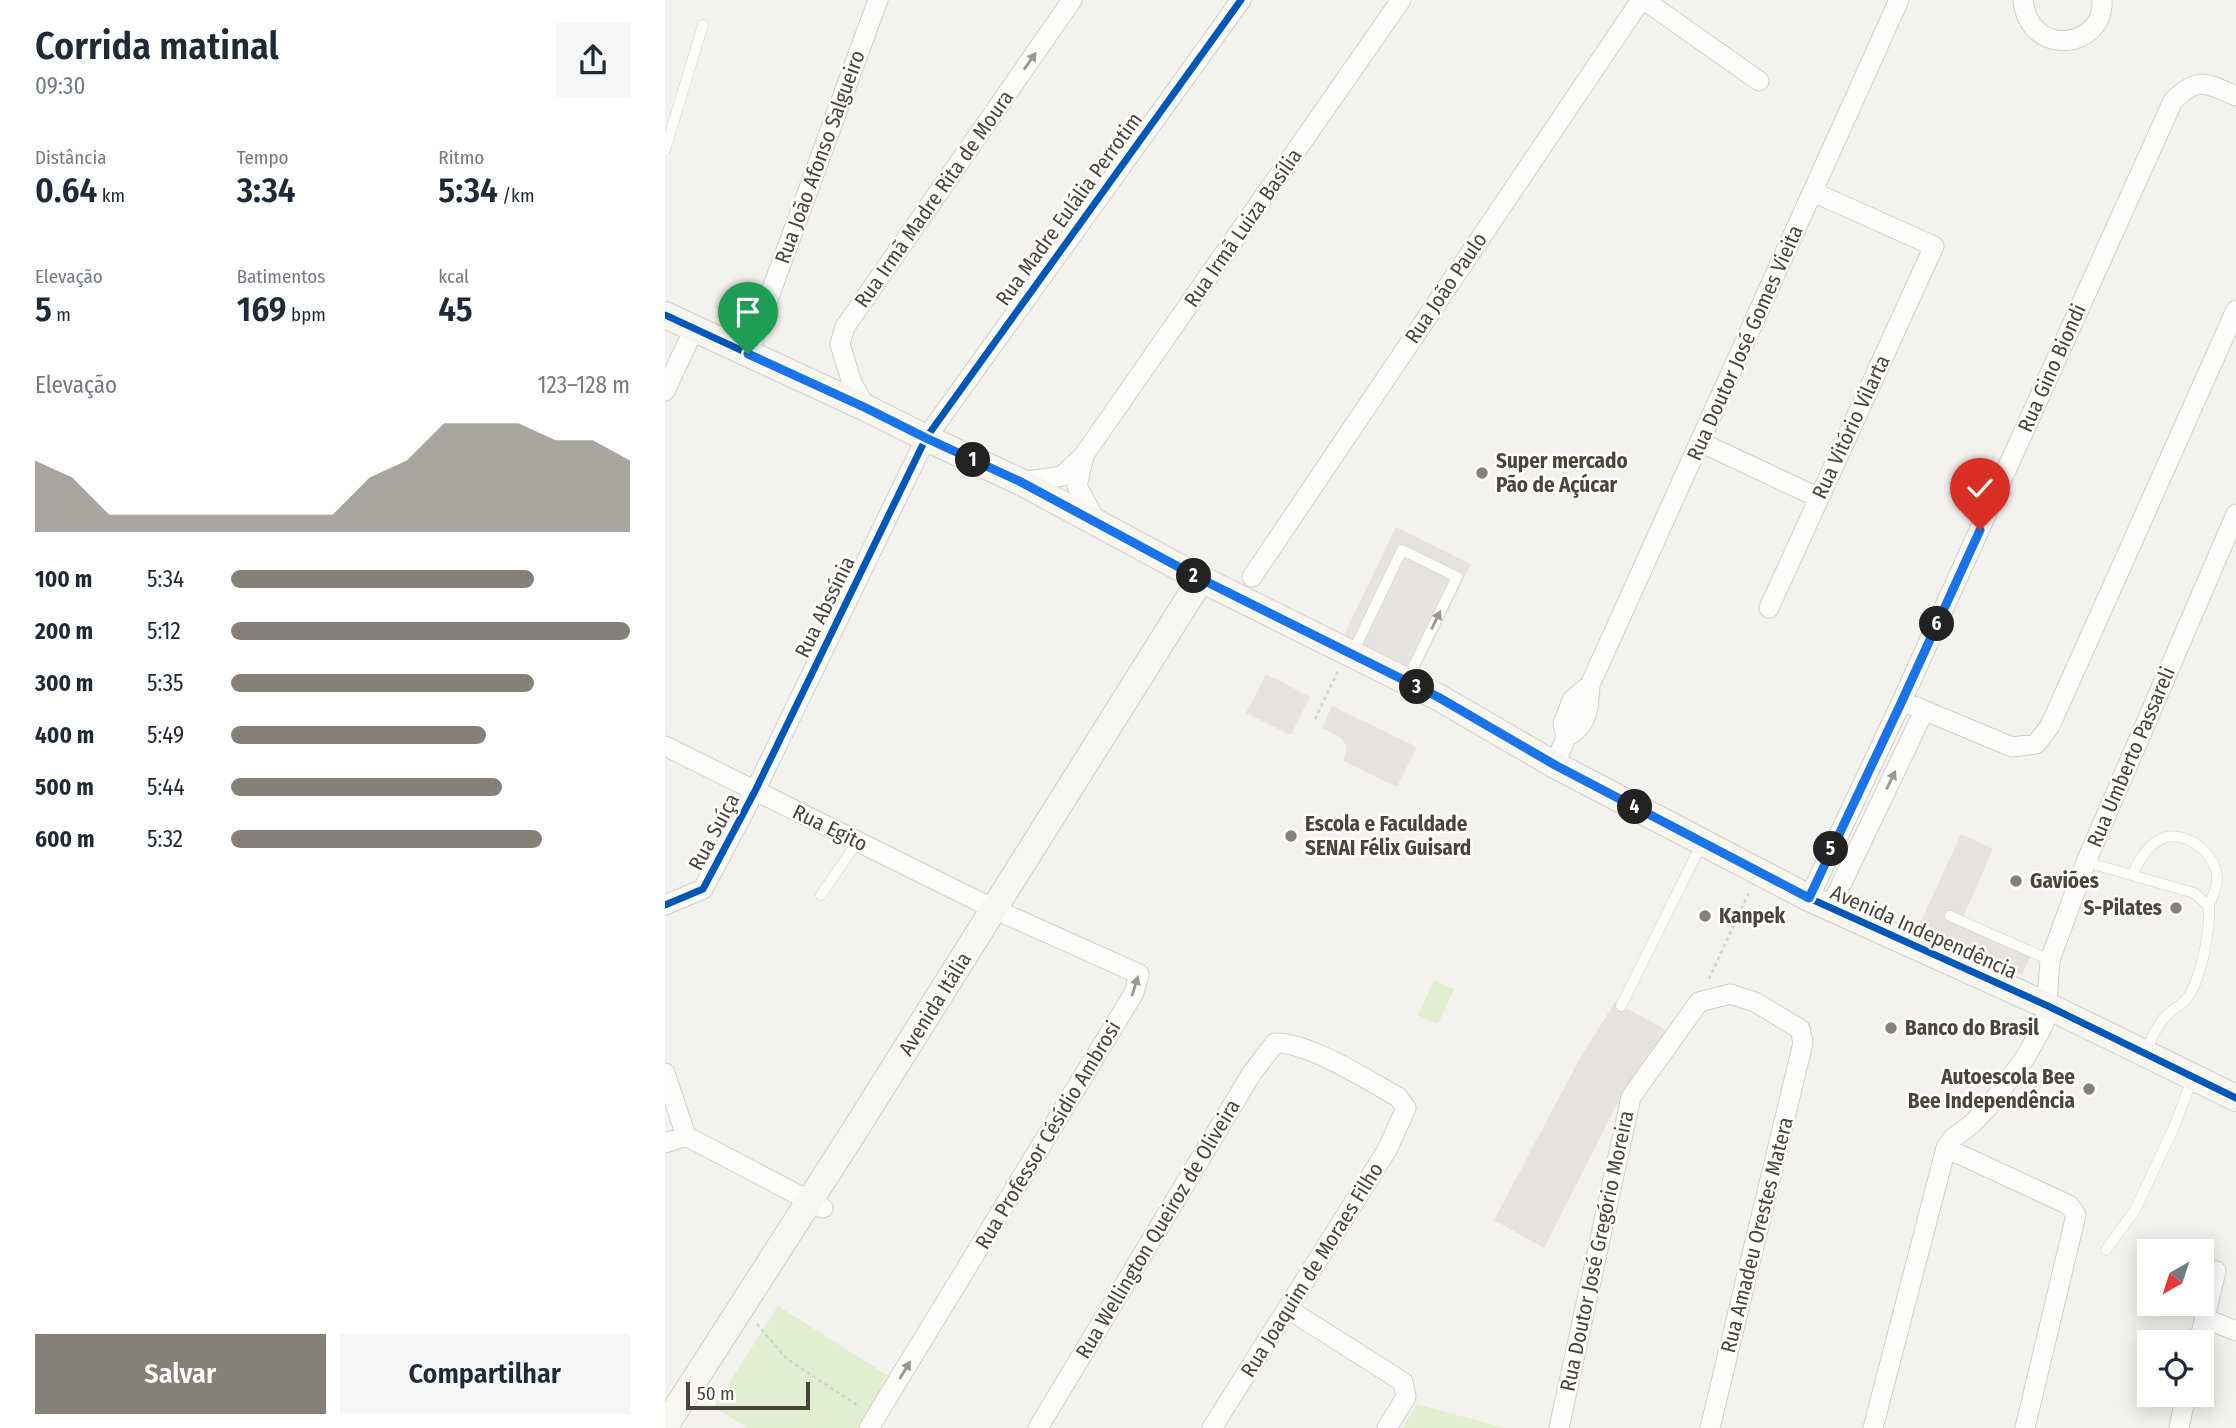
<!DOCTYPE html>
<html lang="pt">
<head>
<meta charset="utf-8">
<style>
	body { margin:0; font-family:"Fira Sans Condensed",sans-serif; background:#f6f6f7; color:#1f2937; height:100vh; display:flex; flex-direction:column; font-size:26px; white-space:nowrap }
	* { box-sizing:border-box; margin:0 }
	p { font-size:23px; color:#747a83 }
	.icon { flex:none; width:38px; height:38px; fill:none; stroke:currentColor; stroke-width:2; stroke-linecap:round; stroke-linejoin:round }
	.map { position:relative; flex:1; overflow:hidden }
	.details { display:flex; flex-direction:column; background:#fff; width:665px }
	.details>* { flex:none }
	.needle { width:46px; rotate:219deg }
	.tools { position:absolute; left:1472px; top:1239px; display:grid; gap:14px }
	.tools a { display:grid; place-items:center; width:77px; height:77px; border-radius:0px; background:#fff; box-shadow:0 4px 18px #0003; font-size:35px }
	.scale { position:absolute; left:21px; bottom:18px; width:124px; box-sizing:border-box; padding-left:7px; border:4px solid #4b4439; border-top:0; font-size:19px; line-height:24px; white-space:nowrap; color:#4b4439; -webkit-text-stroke:5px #fff; paint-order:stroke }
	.pin { position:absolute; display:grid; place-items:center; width:60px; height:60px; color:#fff; margin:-72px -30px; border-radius:50% 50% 50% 0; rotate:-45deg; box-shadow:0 0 7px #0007 }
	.pin .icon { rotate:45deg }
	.km { position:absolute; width:35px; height:35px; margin:-18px; border-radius:50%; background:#222; color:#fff; font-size:19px; line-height:35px; text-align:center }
	.round { display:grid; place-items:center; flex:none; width:74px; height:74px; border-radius:0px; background:#f6f6f7 }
	.summary { display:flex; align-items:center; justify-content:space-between; height:119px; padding:0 35px }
	h1 { font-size:38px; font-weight:600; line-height:52px }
	.stats { display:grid; grid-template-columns:repeat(3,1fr); gap:10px; height:119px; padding:7px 35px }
	.stats div { display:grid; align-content:center }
	.stats b { font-size:35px; font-weight:600 }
	.stats small { font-size:19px; font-weight:400 }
	.stats p { font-size:19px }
	.chart { height:196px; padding:14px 35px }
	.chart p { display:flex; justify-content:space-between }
	.chart svg { width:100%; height:126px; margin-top:7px; fill:#868178; opacity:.7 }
	.primary-button { display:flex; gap:14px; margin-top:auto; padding:14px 35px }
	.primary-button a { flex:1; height:80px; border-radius:0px; background:#868178; color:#fff; font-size:28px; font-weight:600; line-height:80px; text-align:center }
	.primary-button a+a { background:#f6f6f7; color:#1f2937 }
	ul { padding:0 35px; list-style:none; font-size:23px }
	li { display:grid; grid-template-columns:112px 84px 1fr; align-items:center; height:52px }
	li i { height:18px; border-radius:9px; background:#868178 }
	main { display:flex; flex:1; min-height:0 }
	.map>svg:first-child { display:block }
	.green { fill:#e1eecf }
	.parking { fill:#e6e3df }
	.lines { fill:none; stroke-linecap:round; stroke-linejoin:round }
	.lane-casing { stroke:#d2d0cb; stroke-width:11 }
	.street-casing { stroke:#d2d0cb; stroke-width:21 }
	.secondary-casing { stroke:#d3cfc5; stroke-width:28 }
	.path { stroke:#d3d2cc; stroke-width:2.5; stroke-dasharray:3.5 3.5; stroke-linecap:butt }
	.lane { stroke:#fdfdfc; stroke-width:10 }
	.street { stroke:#fdfdfc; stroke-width:19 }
	.secondary { stroke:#f7f6f1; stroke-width:26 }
	.cycleway-casing { stroke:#fff; stroke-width:11 }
	.cycleway { stroke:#0057b8; stroke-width:7 }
	.oneway { fill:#9b9791 }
	.route-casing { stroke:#fff; stroke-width:14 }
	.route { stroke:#1a73e8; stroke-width:9 }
	.poi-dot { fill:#868178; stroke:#fff; stroke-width:2.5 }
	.labels { text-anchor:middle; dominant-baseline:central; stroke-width:5; stroke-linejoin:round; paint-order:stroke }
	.street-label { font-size:21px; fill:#4b4439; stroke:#fff }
	.poi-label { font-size:21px; font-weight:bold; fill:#4b4439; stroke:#fff; text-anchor:start }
</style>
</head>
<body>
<main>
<section class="details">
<div class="summary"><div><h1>Corrida matinal</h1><p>09:30</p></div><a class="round"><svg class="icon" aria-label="share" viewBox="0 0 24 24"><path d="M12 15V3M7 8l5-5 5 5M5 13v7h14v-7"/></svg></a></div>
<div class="stats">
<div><p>Distância</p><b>0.64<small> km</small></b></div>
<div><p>Tempo</p><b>3:34</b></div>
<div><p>Ritmo</p><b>5:34<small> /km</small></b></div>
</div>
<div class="stats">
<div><p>Elevação</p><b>5<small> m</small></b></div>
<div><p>Batimentos</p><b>169<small> bpm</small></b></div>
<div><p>kcal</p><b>45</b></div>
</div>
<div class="chart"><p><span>Elevação</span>123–128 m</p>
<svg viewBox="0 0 160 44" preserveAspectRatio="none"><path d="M0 44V19L10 25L20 38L30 38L40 38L50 38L60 38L70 38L80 38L90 25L100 19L110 6L120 6L130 6L140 12L150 12L160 19V44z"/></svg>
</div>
<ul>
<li><b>100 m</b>5:34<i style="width:76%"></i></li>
<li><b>200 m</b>5:12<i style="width:100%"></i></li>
<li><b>300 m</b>5:35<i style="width:76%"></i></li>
<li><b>400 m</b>5:49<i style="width:64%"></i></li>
<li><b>500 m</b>5:44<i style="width:68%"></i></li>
<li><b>600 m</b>5:32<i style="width:78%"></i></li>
</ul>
<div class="primary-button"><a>Salvar</a><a>Compartilhar</a></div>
</section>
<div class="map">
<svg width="1571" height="1428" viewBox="0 0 1571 1428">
	<rect width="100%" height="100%" fill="#f4f2ee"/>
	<path class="green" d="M769,980L789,989L773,1024L753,1015Z
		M113,1306L225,1377L193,1428H83L49,1407Z
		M752,1404L839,1428H737Z"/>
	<path class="parking" d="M731,527L806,564L754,671L679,635Z
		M601,674L645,697L626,735L581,713Z
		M667,706L752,747L732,787L678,761L682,747L677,738L657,728Z
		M1296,834L1328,849L1298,917L1369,949L1357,975L1253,928Z
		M950,1002L1007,1033L951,1106L879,1248L829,1220L915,1058Z"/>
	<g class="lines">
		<defs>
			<path id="lane" d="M0,150L38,25
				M687,654L737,550L792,577L741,682
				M1421,862L1529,893L1544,906C1545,931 1537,976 1523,997C1518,1004 1508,1009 1502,1015C1491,1026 1486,1040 1480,1054
				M1467,875C1474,862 1480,848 1494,840C1517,826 1553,854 1552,879C1552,887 1547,898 1544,906
				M156,895L193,841
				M1285,916L1385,960
				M956,1006L1037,843
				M1441,1250L1470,1210L1509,1127L1527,1080"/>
			<path id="street" d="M979,0L1094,81
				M1358,0C1364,59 1440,49 1437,0
				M83,354L213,0
				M0,391L29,329
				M201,408L187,383L175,344L180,327L407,0
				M1035,442L1154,498
				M419,456L412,486L432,523
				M356,482L397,476L419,455L736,0
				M587,577L976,0
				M1104,608L1269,246L1148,192
				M1237,701L1347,747L1371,744L1385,726L1571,310
				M901,737C923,726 924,708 925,685L1234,0
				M0,746L329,909L474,974L469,993L204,1428
				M890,765L901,737L898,724L907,700L925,685
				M1144,898L1237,701L1508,101C1533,76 1541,83 1571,96
				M0,905L38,889L90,791L261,438L576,0
				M1165,908L1259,711
				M0,1073L21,1136
				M21,1136L158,1208
				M0,1143L21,1136
				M1281,1148L1404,1205L1411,1215L1360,1428
				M623,1309L738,1382L741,1397L722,1428
				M1539,1318L1571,1331
				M1534,1342L1551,1271
				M373,1428L587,1073L610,1043C644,1042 702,1080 733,1097L741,1108L722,1150L547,1428
				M894,1428L966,1097L1034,1002L1065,994L1090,1002L1135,1029L1138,1043L1045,1428
				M1208,1428L1281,1148L1288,1138L1307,1124L1325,1105L1360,1058L1377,1028L1381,1017L1385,960L1421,862L1571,514
				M1514,1428L1521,1395"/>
			<path id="secondary" d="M0,315L201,408L261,438L356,482L536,579L773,697L890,765L1144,898L1383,1006L1571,1098
				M0,1426L190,1130L536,579"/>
		</defs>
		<use href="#lane" class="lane-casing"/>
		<use href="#street" class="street-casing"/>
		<use href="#secondary" class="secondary-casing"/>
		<path class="path" d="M650,719L673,671
			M1044,979L1085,890
			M92,1324L122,1359L195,1407"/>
		<use href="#lane" class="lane"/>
		<use href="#street" class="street"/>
		<use href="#secondary" class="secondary"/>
		<defs>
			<path id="cycleway" d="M0,315L201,408L261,438L356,482L536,579L773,697L890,765L1144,898L1383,1006L1571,1098
				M0,905L38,889L90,791L261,438L576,0"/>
		</defs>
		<use href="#cycleway" class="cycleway-casing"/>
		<use href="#cycleway" class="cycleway"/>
	</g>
	<defs><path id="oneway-solid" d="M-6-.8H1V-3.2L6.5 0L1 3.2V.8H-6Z" transform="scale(1.75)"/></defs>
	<g class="oneway">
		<use href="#oneway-solid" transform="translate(365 61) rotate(-55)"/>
		<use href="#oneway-solid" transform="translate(771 620) rotate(-64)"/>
		<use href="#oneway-solid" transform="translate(1226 780) rotate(-64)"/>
		<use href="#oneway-solid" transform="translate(470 986) rotate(-73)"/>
		<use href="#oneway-solid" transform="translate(240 1370) rotate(-59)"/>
	</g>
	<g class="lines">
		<defs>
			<path id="route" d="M83,354L201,408L261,438L356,482L536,579L773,697L890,765L1144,898L1237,701L1315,530"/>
		</defs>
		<use href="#route" class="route-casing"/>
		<use href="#route" class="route"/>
	</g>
	<g class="poi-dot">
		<circle cx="817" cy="473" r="7"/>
		<circle cx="626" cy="836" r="7"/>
		<circle cx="1351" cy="881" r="7"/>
		<circle cx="1511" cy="908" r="7"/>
		<circle cx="1040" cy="916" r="7"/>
		<circle cx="1226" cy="1028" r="7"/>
		<circle cx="1424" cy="1089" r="7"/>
	</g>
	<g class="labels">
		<g class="street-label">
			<text transform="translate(155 157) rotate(-70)">Rua João Afonso Salgueiro</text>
			<text transform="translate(269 199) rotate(-55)">Rua Irmã Madre Rita de Moura</text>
			<text transform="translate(404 209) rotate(-54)">Rua Madre Eulália Perrotim</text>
			<text transform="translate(578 228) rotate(-55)">Rua Irmã Luiza Basília</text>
			<text transform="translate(781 288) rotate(-56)">Rua João Paulo</text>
			<text transform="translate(1080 343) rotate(-66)">Rua Doutor José Gomes Vieita</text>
			<text transform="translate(1387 368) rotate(-66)">Rua Gino Biondi</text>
			<text transform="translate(1186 427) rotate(-65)">Rua Vitório Vilarta</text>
			<text transform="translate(160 607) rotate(-64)">Rua Abssínia</text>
			<text transform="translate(1466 757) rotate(-67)">Rua Umberto Passareli</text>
			<text transform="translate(165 828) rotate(26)">Rua Egito</text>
			<text transform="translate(49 832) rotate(-62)">Rua Suíça</text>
			<text transform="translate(1259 932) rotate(24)">Avenida Independência</text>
			<text transform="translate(270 1004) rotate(-58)">Avenida Itália</text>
			<text transform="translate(383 1135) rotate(-59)">Rua Professor Césídio Ambrosi</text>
			<text transform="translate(493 1229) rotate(-59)">Rua Wellington Queiroz de Oliveira</text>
			<text transform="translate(1092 1235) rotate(-76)">Rua Amadeu Orestes Matera</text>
			<text transform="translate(932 1251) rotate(-78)">Rua Doutor José Gregório Moreira</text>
			<text transform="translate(647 1270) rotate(-58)">Rua Joaquim de Moraes Filho</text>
		</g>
		<g class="poi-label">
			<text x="831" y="461">Super mercado<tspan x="831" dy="24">Pão de Açúcar</tspan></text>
			<text x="640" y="824">Escola e Faculdade<tspan x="640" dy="24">SENAI Félix Guisard</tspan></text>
			<text x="1365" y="881">Gaviões</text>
			<text x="1497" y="908" text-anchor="end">S-Pilates</text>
			<text x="1054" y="916">Kanpek</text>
			<text x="1240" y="1028">Banco do Brasil</text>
			<text x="1410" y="1077" text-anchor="end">Autoescola Bee<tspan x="1410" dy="24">Bee Independência</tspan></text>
		</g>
	</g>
</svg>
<div class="tools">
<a><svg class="needle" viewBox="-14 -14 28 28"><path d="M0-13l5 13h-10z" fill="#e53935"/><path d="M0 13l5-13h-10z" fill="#747a83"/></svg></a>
<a><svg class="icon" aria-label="locate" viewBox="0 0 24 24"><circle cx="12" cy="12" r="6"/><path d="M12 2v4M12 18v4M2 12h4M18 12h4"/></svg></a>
</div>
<div class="scale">50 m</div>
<div class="pin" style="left:83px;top:354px;background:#1e9e55"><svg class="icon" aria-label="arrive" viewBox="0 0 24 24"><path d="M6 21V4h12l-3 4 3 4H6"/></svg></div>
<div class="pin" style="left:1315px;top:530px;background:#d93025"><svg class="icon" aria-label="check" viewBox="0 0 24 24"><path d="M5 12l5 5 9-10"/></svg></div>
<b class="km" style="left:308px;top:460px">1</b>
<b class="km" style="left:529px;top:576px">2</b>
<b class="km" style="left:752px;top:687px">3</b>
<b class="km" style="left:970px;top:807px">4</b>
<b class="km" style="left:1166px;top:849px">5</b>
<b class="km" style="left:1272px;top:624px">6</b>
</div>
</main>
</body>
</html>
